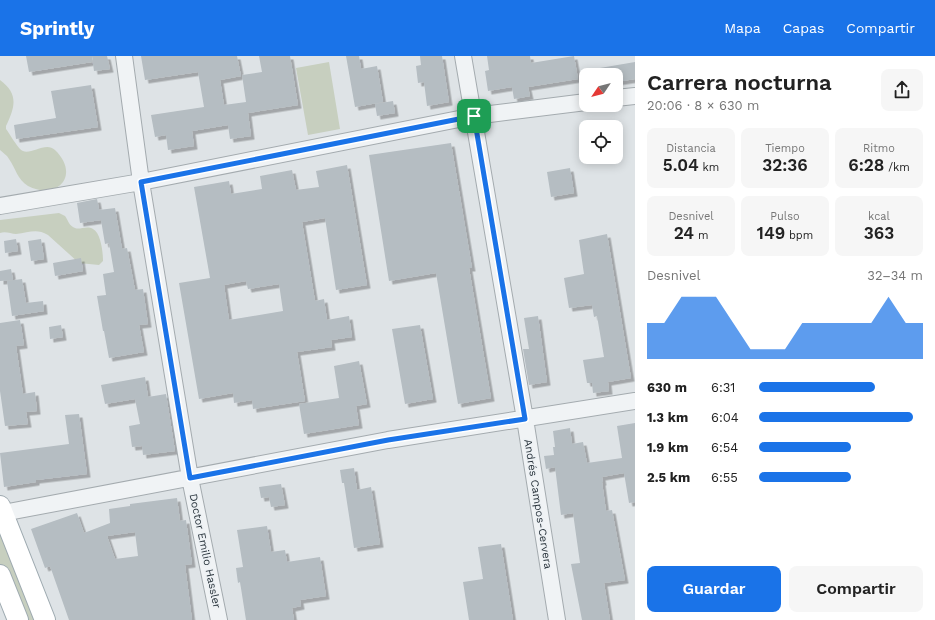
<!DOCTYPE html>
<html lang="es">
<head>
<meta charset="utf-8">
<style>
	body { margin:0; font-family:"Work Sans",sans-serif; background:#f6f6f6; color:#222; height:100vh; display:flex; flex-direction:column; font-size:15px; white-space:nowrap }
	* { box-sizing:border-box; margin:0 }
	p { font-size:13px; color:#767676 }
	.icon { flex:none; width:22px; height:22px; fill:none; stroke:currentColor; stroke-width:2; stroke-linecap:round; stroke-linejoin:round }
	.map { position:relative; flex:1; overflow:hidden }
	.drawer { display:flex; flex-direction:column; background:#fff; width:300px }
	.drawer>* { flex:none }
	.needle { width:26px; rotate:235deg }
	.buttons { position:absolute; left:579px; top:12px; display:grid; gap:8px }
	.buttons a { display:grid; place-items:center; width:44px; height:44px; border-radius:8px; background:#fff; box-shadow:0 2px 10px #0003; font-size:20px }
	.pin { position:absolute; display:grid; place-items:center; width:34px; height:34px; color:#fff; margin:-17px; border-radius:8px; box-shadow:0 2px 6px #0006 }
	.round { display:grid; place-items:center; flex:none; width:42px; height:42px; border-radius:8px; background:#f6f6f6 }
	.headline { display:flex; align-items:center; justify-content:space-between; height:68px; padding:0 12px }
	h1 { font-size:22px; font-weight:600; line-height:30px }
	.metrics { display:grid; grid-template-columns:repeat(3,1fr); gap:6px; height:68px; padding:4px 12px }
	.metrics div { display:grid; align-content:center; border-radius:8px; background:#f6f6f6; text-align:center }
	.metrics b { font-size:17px; font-weight:600 }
	.metrics small { font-size:11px; font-weight:400 }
	.metrics p { font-size:11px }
	.chart { height:112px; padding:8px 12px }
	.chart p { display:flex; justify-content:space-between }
	.chart svg { width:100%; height:72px; margin-top:4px; fill:#1a73e8; opacity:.7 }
	.action { display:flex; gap:8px; margin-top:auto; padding:8px 12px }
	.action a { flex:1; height:46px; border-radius:8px; background:#1a73e8; color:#fff; font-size:16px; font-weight:600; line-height:46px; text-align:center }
	.action a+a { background:#f6f6f6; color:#222 }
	ul { padding:0 12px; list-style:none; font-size:13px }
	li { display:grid; grid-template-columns:64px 48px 1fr; align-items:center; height:30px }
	li i { height:10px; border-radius:5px; background:#1a73e8 }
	header { display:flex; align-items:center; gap:24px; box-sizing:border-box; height:56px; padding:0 20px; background:#1a73e8; color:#fff }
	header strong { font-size:19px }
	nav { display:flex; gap:22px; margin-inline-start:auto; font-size:14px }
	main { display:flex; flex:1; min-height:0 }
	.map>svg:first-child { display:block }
	.green { fill:#c7cfbf }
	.building { fill:#b5bdc2; fill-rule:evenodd; filter:url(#shadow) }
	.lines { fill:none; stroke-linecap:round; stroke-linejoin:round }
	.minor-casing { stroke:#a4abaf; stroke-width:18 }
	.major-casing { stroke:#9eaab0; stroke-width:22 }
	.minor { stroke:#f0f3f5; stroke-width:16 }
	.major { stroke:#fff; stroke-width:20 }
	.route-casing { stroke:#fff; stroke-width:8 }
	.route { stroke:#1a73e8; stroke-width:5 }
	.labels { text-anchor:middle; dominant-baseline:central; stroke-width:3; stroke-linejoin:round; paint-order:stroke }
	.street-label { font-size:11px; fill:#28333b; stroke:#edf1f4 }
</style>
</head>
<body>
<header>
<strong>Sprintly</strong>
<nav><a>Mapa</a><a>Capas</a><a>Compartir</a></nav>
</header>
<main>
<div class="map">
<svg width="635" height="564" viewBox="0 0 635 564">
	<defs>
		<filter id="shadow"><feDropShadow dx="3.5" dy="3.5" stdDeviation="0" flood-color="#0004"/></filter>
	</defs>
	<rect width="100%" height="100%" fill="#dee3e6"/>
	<path class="green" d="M329,6L340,73L308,79L296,12Z
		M0,24C19,38 15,51 6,70V73C10,78 18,93 23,95C31,99 46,85 55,94C81,119 57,145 28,130C17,123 16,113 9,103C7,99 3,97 0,94Z
		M59,157C61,158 63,159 65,160C68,164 69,170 75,172C80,174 87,169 93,173C101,177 103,197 103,205L99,209L79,207L48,179C36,172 29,177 16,178C11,178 6,175 0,177V164Z
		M0,477L34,564H21L0,511Z"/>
	<path class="building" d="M26,0H92V6L29,16Z
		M92,0H107L110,13L94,15Z
		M141,0H237L241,20L220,24L224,49L246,46L242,19L262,16L259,0H290L298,49L248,57L251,80L230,83L228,69L192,75L194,90L168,94L166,79L155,81L151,59L204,51L198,16L145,24Z
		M346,0H359L361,13L377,10L383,46L355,51Z
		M420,0H442L449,46L427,50L424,26L418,27L416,10L421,9Z
		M487,0H530L531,7L574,0L578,23L528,31L530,40L514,43L512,31L488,35L485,15L489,14Z
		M635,6V23L616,26V19H594V13Z
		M91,29L98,71L16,83L14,69L56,62L51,35Z
		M393,45L395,57L377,60L375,48Z
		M451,87L472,212H469L491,342L458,348L436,217L389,225L369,99Z
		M347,109L367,229L336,234L325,162L302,166L315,245L324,243L327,264L349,260L352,281L331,284L332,291L297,296L305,345L253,353L252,344L234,347L233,337L199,343L179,227L210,222L194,131L229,125L231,138L262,133L260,120L292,114L296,134L319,131L316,115ZM246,225L248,233L279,228L283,255L229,264L224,229Z
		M570,112L574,137L551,141L547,116Z
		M97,143L100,158L99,154L115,152L122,193L127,192L135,234L143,233L148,268L139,269L144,296L109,302L104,275H103L97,240L106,239L103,218L114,216L109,187L105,188L101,164L80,167L77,147Z
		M607,178L631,322L608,326L609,335L593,337L592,327H587L583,304L604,301L597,260L594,261L592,249L569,252L564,222L584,218L579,184Z
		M16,183L18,195L5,197L4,185Z
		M41,183L44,203L31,205L28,185Z
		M81,202L83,215L55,220L53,207Z
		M11,213L13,224L0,225V215Z
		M22,223L26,247L43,245L44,255L12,260L7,225Z
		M538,260L547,326L529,329L523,293H529L524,262Z
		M20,264L24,289L16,290L23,338L35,336L37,355L26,356L28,368L5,370L0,335V267Z
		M61,269L63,281L50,283L49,271Z
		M420,269L433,343L405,348L392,273Z
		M359,305L367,348L356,350L359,369L304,378L299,348L339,342L334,310Z
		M145,321L148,341L166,338L175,395L143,399L142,390L132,391L129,370L140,368L135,343L105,348L101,329Z
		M79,358L87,418L36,424V426L4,431L0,397L69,388L65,359Z
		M635,367V446L629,447L624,417L602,421L603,426H602L606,455L612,454L625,524L604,527L610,564H582L571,508L580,507L573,457L561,459L555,411L546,413L544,400L554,399L553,391H555L553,375L570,372L572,388L583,386L587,407L622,402L617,370Z
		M354,412L357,434L371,431L380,488L354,492L344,427H342L340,414Z
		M281,428L285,449L271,451L269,441L261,442L259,431Z
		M177,442L180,465L186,464L192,508L185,509L192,564H69L50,510L45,512L31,473L77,457L84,477L110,467L109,453L130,450V448ZM135,476L138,500L115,503L107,480Z
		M267,470L271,496L285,494L287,506L320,501L326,540L300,544L301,550L292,552L294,564H246L240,526L238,527L236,512L243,511L237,474Z
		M501,488L513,564H469L463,526L483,523L478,491Z"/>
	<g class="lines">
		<defs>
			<path id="minor" d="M124,0L141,126L190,422L219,564
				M463,0L525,363L557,564
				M616,42L635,40
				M0,150L141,126L474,60L586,46
				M3,457L388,384L635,345"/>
			<path id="major" d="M0,450L45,564
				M0,519L18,564"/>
		</defs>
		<use href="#minor" class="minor-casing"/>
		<use href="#major" class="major-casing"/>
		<use href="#minor" class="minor"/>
		<use href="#major" class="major"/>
	</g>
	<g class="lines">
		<defs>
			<path id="route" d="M474,60L525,363L388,384L190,422L141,126Z"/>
		</defs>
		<use href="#route" class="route-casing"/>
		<use href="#route" class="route"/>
	</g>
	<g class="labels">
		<g class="street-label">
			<text transform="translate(538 448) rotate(81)">Andrés Campos-Cervera</text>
			<text transform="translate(205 495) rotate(78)">Doctor Emilio Hassler</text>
		</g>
	</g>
</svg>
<div class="buttons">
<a><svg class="needle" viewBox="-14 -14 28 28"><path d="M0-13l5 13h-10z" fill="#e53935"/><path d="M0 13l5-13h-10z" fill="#767676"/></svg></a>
<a><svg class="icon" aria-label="locate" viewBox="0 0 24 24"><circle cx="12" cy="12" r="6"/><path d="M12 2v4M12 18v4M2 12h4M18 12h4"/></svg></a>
</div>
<div class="pin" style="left:474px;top:60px;background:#1e9e55"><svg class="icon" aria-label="arrive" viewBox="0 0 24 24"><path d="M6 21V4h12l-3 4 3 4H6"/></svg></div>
</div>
<section class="drawer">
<div class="headline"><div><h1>Carrera nocturna</h1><p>20:06 · 8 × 630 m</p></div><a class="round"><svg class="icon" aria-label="share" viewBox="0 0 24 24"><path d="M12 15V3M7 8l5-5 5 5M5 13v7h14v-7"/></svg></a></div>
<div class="metrics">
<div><p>Distancia</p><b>5.04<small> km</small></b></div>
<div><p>Tiempo</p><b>32:36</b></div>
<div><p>Ritmo</p><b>6:28<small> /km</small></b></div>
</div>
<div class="metrics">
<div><p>Desnivel</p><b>24<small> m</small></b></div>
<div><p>Pulso</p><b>149<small> bpm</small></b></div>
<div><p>kcal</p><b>363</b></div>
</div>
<div class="chart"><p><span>Desnivel</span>32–34 m</p>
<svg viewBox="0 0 160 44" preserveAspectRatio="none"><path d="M0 44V22L10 22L20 6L30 6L40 6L50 22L60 38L70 38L80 38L90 22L100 22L110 22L120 22L130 22L140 6L150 22L160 22V44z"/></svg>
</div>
<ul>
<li><b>630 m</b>6:31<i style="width:71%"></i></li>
<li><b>1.3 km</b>6:04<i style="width:94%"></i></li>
<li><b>1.9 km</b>6:54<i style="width:56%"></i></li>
<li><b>2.5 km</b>6:55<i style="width:56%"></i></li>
</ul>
<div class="action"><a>Guardar</a><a>Compartir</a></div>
</section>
</main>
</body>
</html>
